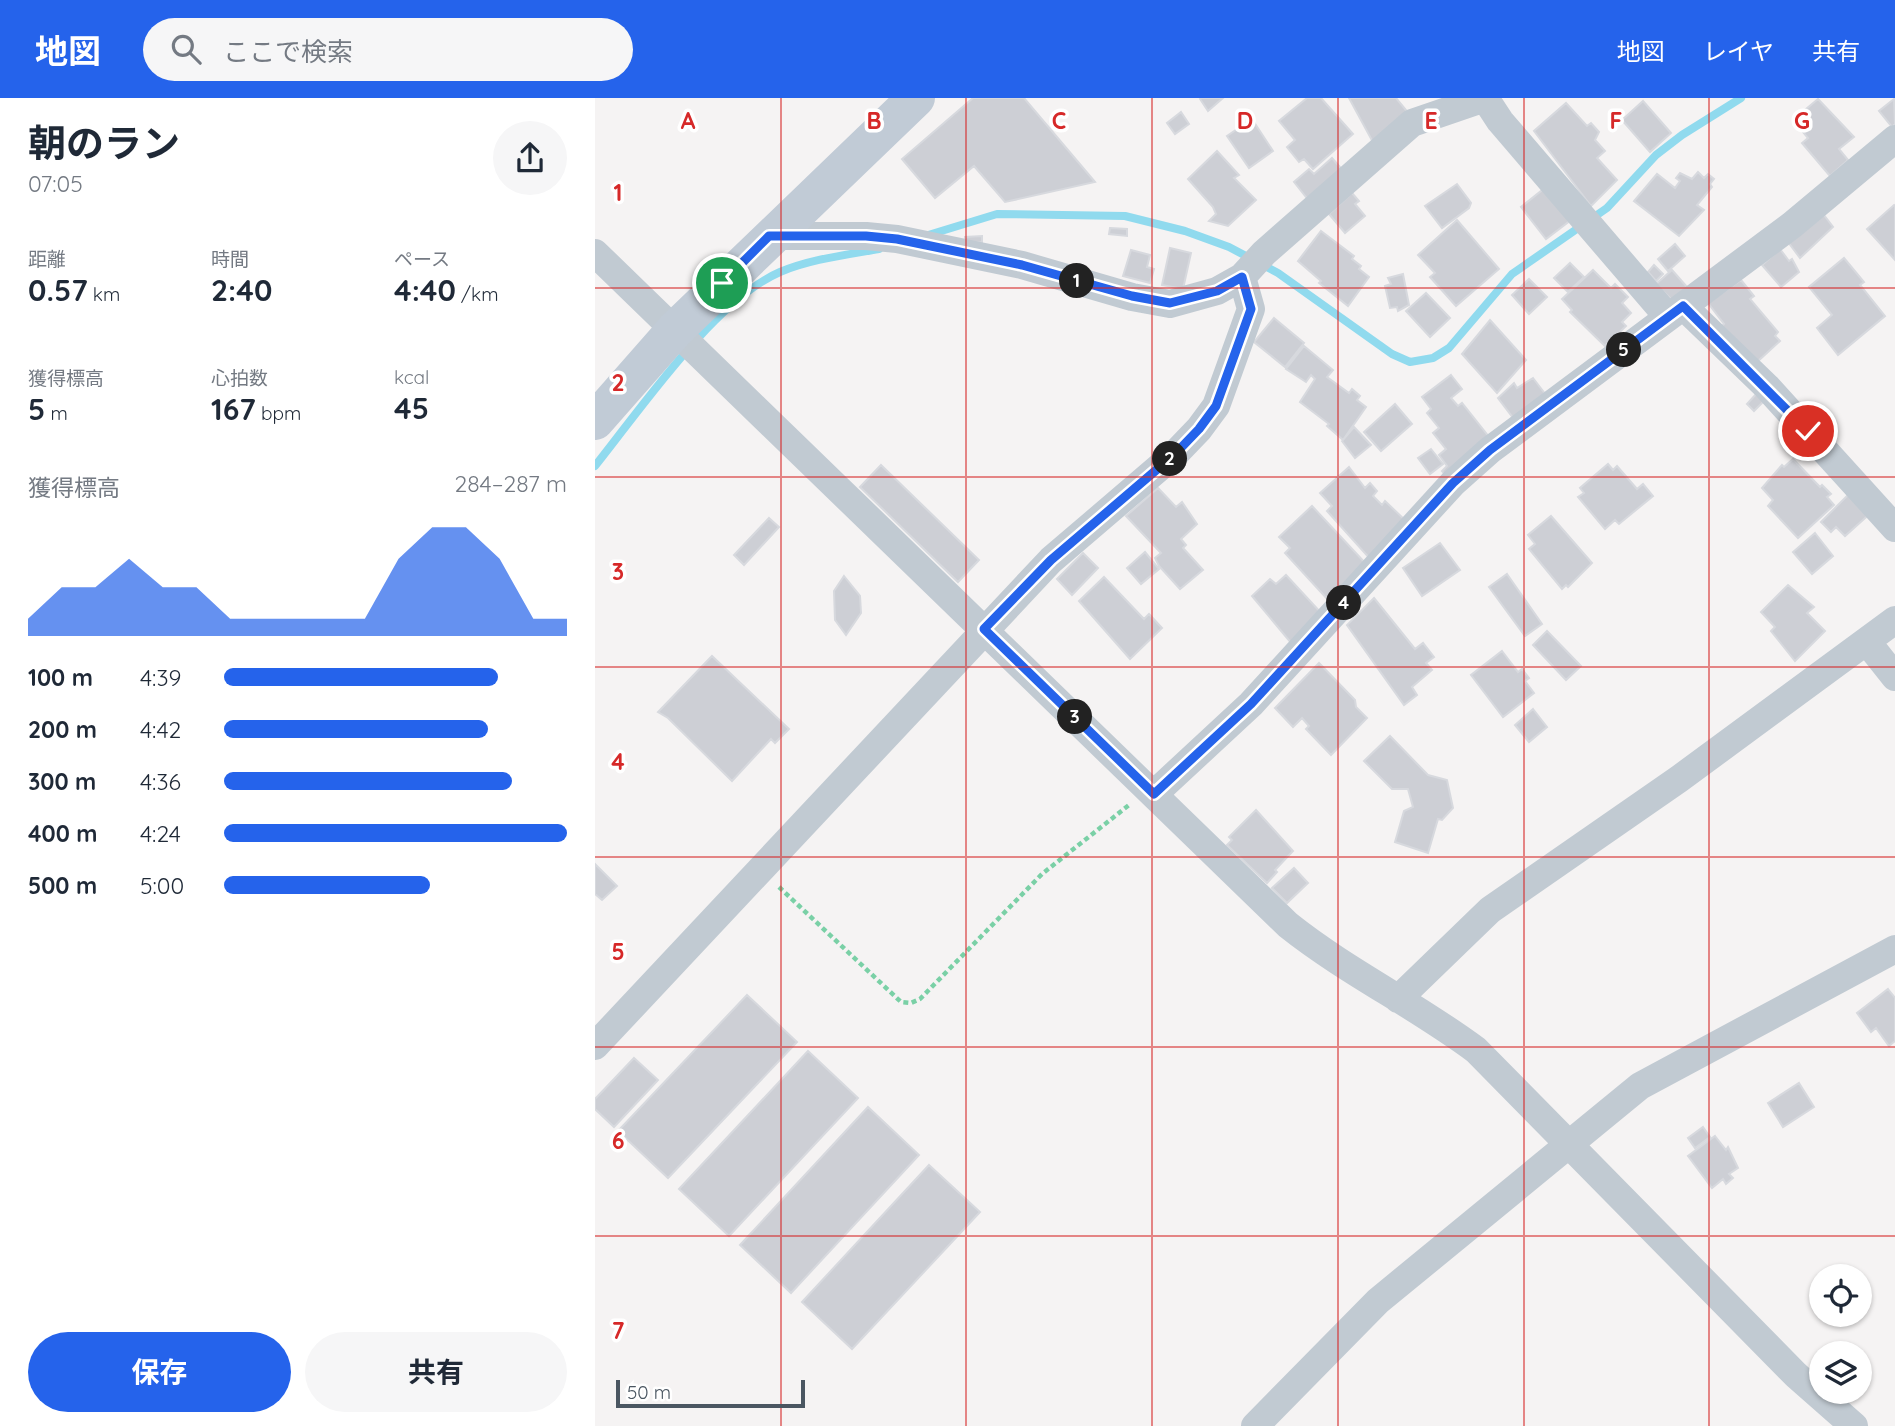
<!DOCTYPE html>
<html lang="ja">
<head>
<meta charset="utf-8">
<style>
	body { margin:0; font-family:Quicksand,"Noto Sans JP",sans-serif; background:#f6f6f7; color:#1f2937; height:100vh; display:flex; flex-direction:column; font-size:26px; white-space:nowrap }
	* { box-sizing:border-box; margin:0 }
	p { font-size:23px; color:#747a83 }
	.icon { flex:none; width:38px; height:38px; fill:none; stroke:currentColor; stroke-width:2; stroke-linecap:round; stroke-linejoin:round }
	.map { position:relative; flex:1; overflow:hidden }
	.drawer { display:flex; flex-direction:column; background:#fff; width:595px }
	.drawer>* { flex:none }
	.tools { position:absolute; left:1214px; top:1166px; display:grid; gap:14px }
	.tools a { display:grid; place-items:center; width:63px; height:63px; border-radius:50%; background:#fff; box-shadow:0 2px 5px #0004; font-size:35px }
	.scale { position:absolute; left:21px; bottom:18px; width:189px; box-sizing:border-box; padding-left:7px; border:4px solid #4a5661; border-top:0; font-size:19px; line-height:24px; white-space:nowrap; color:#4a5661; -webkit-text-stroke:5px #fff; paint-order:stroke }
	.pin { position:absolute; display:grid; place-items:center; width:60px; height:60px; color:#fff; margin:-30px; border:4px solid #fff; border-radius:50%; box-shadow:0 2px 7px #0007 }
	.km { position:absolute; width:35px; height:35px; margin:-18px; border-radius:50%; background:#222; color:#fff; font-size:19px; line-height:35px; text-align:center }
	.round { display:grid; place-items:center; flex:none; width:74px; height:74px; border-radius:37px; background:#f6f6f7 }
	.headline { display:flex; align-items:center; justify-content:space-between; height:119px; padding:0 28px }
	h1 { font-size:38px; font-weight:700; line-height:52px }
	.figures { display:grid; grid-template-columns:repeat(3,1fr); gap:10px; height:119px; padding:7px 28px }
	.figures div { display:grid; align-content:center }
	.figures b { font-size:30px; font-weight:700 }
	.figures small { font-size:19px; font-weight:400 }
	.figures p { font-size:19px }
	.chart { height:196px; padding:14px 28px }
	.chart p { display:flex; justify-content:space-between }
	.chart svg { width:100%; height:126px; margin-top:7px; fill:#2563eb; opacity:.7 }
	.primary-button { display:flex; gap:14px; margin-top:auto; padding:14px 28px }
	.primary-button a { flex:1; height:80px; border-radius:42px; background:#2563eb; color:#fff; font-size:28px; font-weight:700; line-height:80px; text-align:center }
	.primary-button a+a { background:#f6f6f7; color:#1f2937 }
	ul { padding:0 28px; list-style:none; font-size:23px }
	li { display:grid; grid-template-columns:112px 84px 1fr; align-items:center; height:52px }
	li i { height:18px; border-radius:9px; background:#2563eb }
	header { display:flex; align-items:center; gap:42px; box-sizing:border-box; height:98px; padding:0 35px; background:#2563eb; color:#fff }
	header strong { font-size:33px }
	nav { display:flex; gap:38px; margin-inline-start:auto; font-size:24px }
	.search { width:490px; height:63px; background:#f6f6f7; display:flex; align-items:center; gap:18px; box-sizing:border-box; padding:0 24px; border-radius:38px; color:#747a83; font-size:26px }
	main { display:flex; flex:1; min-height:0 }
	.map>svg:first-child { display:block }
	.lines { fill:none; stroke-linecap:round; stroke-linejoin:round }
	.stream { stroke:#90daee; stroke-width:8 }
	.building { fill:#cdcfd5; stroke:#d7d9de; stroke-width:2 }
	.path { stroke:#7ad0a6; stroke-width:4.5; stroke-dasharray:5 3.5; stroke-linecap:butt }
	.street { stroke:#c1cad2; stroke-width:28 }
	.secondary { stroke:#c1cbd6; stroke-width:38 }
	.route-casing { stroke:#fff; stroke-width:14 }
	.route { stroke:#2563eb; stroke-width:9 }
	.grid { fill:none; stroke:#d62828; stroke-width:2; stroke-opacity:0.55 }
	.grid-label { font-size:23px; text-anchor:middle; font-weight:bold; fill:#d62828; stroke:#fff; stroke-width:7; stroke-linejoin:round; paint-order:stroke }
</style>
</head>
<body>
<header>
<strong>地図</strong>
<div class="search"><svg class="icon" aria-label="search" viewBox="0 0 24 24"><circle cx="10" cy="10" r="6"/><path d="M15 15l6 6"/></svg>ここで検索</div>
<nav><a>地図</a><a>レイヤ</a><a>共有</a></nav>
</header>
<main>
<section class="drawer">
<div class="headline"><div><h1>朝のラン</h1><p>07:05</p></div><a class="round"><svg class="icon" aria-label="share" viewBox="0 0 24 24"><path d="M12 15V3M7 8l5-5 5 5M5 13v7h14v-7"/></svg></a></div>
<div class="figures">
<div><p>距離</p><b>0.57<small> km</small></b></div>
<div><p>時間</p><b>2:40</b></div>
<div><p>ペース</p><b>4:40<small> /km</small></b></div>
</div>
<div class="figures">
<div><p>獲得標高</p><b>5<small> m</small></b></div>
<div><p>心拍数</p><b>167<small> bpm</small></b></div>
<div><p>kcal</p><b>45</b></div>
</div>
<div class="chart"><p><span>獲得標高</span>284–287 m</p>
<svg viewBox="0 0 160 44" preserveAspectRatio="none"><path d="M0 44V38L10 27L20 27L30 17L40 27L50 27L60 38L70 38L80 38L90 38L100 38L110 17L120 6L130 6L140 17L150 38L160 38V44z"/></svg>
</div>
<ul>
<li><b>100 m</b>4:39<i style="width:80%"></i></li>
<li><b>200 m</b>4:42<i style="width:77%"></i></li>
<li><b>300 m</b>4:36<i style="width:84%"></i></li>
<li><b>400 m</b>4:24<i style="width:100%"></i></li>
<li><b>500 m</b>5:00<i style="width:60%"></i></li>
</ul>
<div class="primary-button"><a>保存</a><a>共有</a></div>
</section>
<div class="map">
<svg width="1300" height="1328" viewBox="0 0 1300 1328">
	<rect width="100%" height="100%" fill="#f5f3f3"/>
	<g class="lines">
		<path class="stream" d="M330,138L402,116L530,118L590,133L634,149L683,175L797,256L815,264L838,260L854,250L917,176L1012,110L1061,57L1087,37L1146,0
			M0,368C45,312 120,202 185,174C216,161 251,157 284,151"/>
	</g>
	<path class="building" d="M378,0H429L500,84L410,104L379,68L340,100L307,61Z
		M628,0L613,13L605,1L606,0Z
		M712,0H726L758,36L718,71L709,61L704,64L692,49L700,42L684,23Z
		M754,0H801L815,17L780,48Z
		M1223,1L1259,39L1244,51L1253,62L1235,78L1207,45L1213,40L1198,22Z
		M1299,1L1300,26L1297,29L1284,13Z
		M1048,3L1076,35L1055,54L1027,22Z
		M971,5L992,28L996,25L1004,34L1000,42L1010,53L1002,60L1022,82L996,108L939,33Z
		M586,14L594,26L580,36L572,25Z
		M657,21L678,53L654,70L632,38Z
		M622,53L644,77L639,80L661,102L633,128L614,123L621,116L618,109L593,81Z
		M737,60L750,75L715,104L699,84L714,71L719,76Z
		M1103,74L1109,80L1113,76L1119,81L1115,86L1117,89L1102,107L1109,112L1084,138L1039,103L1062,76L1080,90L1085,83L1081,80L1085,75L1097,81Z
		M862,86L876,105L874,110L847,130L830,108Z
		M951,89L976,122L951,141L926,109Z
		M757,95L764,103L760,106L770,118L750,135L734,116Z
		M1299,107L1300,108V162L1272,131Z
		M1229,117L1238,129L1205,160L1193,144Z
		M862,122L904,171L861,208L835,179L840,175L823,157Z
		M515,130L532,131V138L514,136Z
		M726,133L759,158L757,161L766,168L764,171L774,179L753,208L724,185L726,183L703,163Z
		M387,138V144L370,145V139Z
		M1080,146L1090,158L1073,173L1063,161Z
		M575,150L596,155L588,191L567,187Z
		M1185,151L1194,163L1197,161L1204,174L1186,189L1167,167Z
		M536,152L555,157L552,169L559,171L555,185L528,178Z
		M1249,160L1269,184L1265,187L1290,218L1243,257L1222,230L1237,217L1214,189Z
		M975,165L989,179L973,194L959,180Z
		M1059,167L1068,176L1061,183L1053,174Z
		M998,172L1016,190L1020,186L1033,199L1027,205L1036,215L1027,224L1031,228L1010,248L975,214L977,212L967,201Z
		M1077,172L1092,189L1077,202L1061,186Z
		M808,176L814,207L803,213L802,209L795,210L790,188L796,186L793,180Z
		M934,181L952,199L934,216L917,197Z
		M1146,182L1159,198L1155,201L1183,234L1180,238L1185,243L1162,264L1127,228L1129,226L1113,205Z
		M831,195L855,220L835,239L811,213Z
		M679,220L709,245L690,269L659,244Z
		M895,222L931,262L902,295L867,256Z
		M709,248L738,272L732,279L754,295L757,291L765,298L762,302L771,309L748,342L732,328L734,326L705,304L720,281L716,277L711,284L691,271Z
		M856,277L867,291L856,300L863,308L867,305L894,339L851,378L847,373L852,368L844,357L851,351L838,335L844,330L832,315L836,311L827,299Z
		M938,280L951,297L919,321L903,300L919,285L922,290Z
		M1162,295L1169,303L1159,313L1152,306Z
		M800,306L817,326L786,353L769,334Z
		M759,329L776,347L760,360L747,343Z
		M836,351L848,366L835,376L823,360Z
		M1198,361L1225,389L1227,387L1236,396L1232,399L1239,407L1203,440L1173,408L1178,402L1167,390L1187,367L1189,369Z
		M1013,366L1018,372L1022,368L1042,391L1048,386L1058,398L1024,426L1020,422L1010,431L983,399L989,395L985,390Z
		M286,367L384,462L363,484L265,389Z
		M754,369L770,390L775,385L782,393L778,398L787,407L790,403L812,424L777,463L732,413L737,408L725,395Z
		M563,390L581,409L587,404L602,426L586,441L591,447L588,450L608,472L585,491L564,468L560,460L566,455L531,418Z
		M1258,392L1278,413L1250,438L1241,429L1236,434L1226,424Z
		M717,408L773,468L735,504L690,455L695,450L684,439Z
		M956,418L997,465L973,489L971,487L967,491L934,451L940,446L933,437Z
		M174,420L184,429L149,467L139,457Z
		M1220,435L1238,458L1217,476L1198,454Z
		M845,445L865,472L827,498L808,470Z
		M550,454L564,471L546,486L532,470Z
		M488,455L503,470L477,497L462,481Z
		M912,476L947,526L930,538L894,489Z
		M691,477L728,517L697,546L657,498L675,481L681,486Z
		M249,478L265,498L266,515L251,537L240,522L239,493Z
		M509,479L549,521L554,516L567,530L535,561L484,503Z
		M1193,487L1219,509L1212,515L1230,533L1200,563L1176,533L1180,529L1166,514Z
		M779,500L820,551L828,545L839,559L831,565L837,572L817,589L822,597L809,607L752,527Z
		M952,533L986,568L971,582L938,547Z
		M907,553L923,574L927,571L934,580L930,583L939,595L908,619L876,577Z
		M117,558L194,631L180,645L176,641L137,683L73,620L63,614Z
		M724,565L760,602L761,609L772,620L736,657L711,631L714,628L707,620L698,629L680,610Z
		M938,611L952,629L934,644L920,627Z
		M795,638L833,677L852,682L858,710L847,722L843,721L833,755L800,744L809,713L818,709L813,691H797L769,663Z
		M661,712L698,753L680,772L682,774L672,785L632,747L637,742L634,739Z
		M0,766L22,788L7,802L0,796Z
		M699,770L713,785L692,805L677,790Z
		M1293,891L1300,900V943L1294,948L1281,930L1276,934L1262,915Z
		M152,897L202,944L73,1080L23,1033Z
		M213,953L263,1000L134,1138L84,1091Z
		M39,960L63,982L19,1029L0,1011V1001Z
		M1204,985L1219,1009L1188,1029L1173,1005Z
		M273,1009L324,1057L196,1195L145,1147Z
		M1108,1029L1115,1039L1100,1050L1093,1040Z
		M1120,1038L1131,1052L1133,1049L1143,1070L1134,1076L1138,1080L1131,1086L1128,1081L1117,1090L1093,1058Z
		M334,1067L385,1114L257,1251L207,1204Z"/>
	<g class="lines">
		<path class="path" d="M184,789L306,904L316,905L325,901L447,776L534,707"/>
		<path class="street" d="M890,0L905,23L1073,219
			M174,138H271L302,141L427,167L537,199L575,206L622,193L647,179L669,155L817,25L890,0
			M0,155L693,827C752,874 821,907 881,952L1201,1277L1259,1328
			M1088,208L1172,289L1300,430
			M1273,545L1300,579
			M559,696L656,606L858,385L895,352L1197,127L1300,41
			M803,901L895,812L1084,681L1300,522
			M0,948L456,462L580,356L604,331L621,308L656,211L647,179
			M660,1328L783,1203L1045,988L1300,851"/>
		<path class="secondary" d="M0,323L80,232L321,0"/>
	</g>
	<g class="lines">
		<defs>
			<path id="route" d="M127,185L174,138H271L302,141L427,167L537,198L575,205L622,193L647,179L656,211L621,308L604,331L580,356L456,462L389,531L559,696L656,606L858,385L895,352L1088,208L1213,333"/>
		</defs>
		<use href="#route" class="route-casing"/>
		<use href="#route" class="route"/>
	</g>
	<path class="grid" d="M186,0V1328M371,0V1328M557,0V1328M743,0V1328M929,0V1328M1114,0V1328M0,190H1300M0,379H1300M0,569H1300M0,759H1300M0,949H1300M0,1138H1300"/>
	<g class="grid-label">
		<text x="93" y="31">A</text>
		<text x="279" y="31">B</text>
		<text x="464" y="31">C</text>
		<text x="650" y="31">D</text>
		<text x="836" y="31">E</text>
		<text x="1021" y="31">F</text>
		<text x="1207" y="31">G</text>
		<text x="23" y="103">1</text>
		<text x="23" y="293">2</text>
		<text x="23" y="482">3</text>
		<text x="23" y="672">4</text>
		<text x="23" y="862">5</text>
		<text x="23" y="1051">6</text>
		<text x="23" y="1241">7</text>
	</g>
</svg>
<div class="tools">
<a><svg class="icon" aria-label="locate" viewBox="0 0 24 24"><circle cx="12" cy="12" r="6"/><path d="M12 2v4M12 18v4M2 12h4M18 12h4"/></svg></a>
<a><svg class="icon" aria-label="layers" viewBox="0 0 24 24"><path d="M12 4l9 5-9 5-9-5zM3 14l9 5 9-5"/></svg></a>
</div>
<div class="scale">50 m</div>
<div class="pin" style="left:127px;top:185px;background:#1e9e55"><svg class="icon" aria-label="arrive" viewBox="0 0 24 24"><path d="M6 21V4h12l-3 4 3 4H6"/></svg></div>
<div class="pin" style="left:1213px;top:333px;background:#d93025"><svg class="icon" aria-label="check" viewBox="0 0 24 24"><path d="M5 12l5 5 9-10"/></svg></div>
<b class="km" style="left:482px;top:183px">1</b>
<b class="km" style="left:575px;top:361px">2</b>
<b class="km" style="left:480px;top:619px">3</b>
<b class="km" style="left:749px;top:505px">4</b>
<b class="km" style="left:1029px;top:252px">5</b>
</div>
</main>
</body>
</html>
